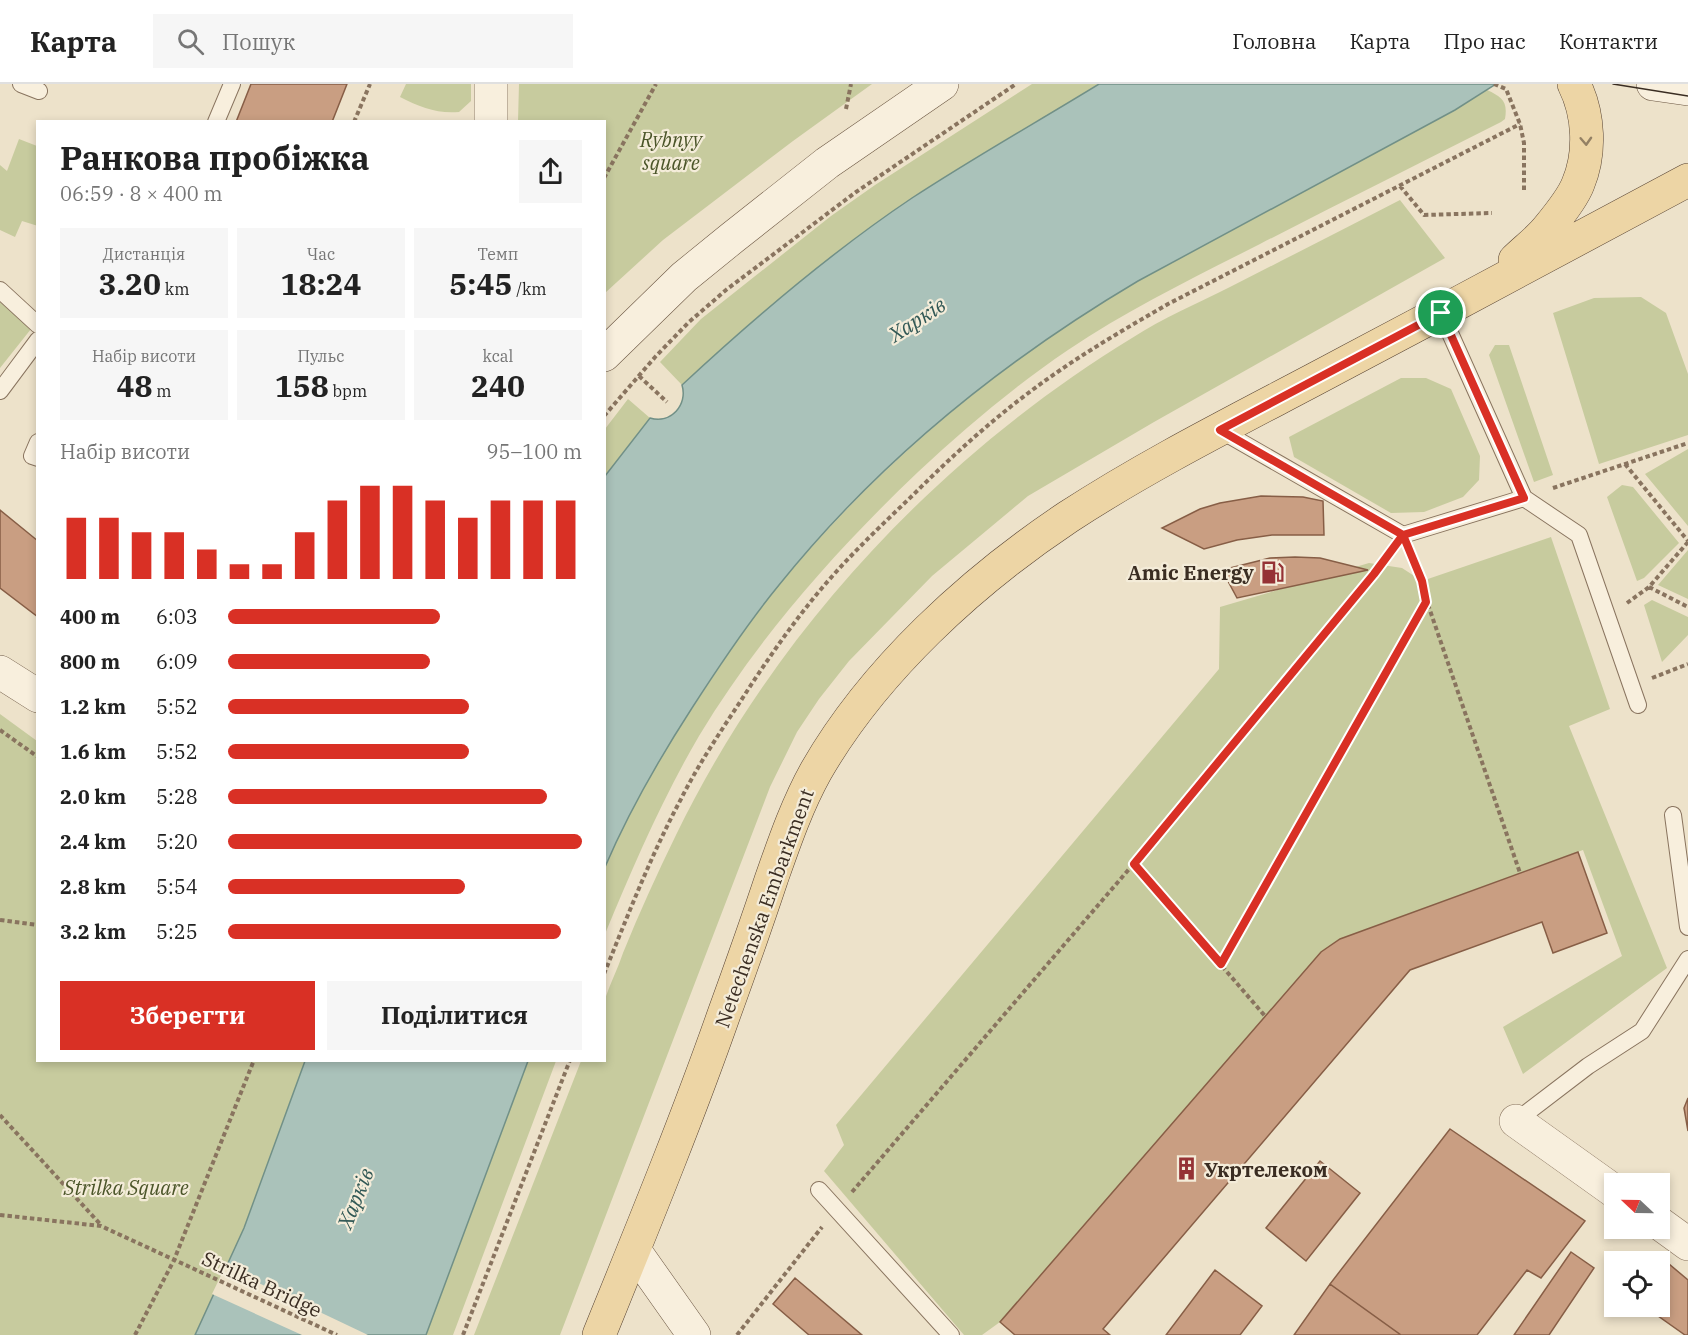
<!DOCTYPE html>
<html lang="uk">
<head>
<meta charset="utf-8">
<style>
	body { margin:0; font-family:"IBM Plex Serif",serif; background:#f6f6f6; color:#222; height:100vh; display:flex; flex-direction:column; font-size:22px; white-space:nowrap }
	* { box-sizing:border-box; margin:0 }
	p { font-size:20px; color:#767676 }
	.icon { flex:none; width:33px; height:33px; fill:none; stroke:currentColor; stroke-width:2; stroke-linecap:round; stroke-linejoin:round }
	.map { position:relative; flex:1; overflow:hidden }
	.side { position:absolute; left:36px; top:36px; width:570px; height:942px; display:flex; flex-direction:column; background:#fff; border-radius:0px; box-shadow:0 3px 9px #0003 }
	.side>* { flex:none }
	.needle { width:39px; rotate:292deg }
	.tools { position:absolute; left:1604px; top:1089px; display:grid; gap:12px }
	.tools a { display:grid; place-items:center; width:66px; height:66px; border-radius:0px; background:#fff; box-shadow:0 3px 9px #0003; font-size:30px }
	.pin { position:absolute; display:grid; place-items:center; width:51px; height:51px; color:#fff; margin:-26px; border:3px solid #fff; border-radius:50%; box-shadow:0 2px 6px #0007 }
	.round { display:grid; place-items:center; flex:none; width:63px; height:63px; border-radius:0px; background:#f6f6f6 }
	.summary { display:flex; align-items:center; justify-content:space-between; height:102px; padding:0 24px }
	h1 { font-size:33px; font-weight:800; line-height:45px }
	.figures { display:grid; grid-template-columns:repeat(3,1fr); gap:9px; height:102px; padding:6px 24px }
	.figures div { display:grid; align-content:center; border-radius:0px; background:#f6f6f6; text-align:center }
	.figures b { font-size:30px; font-weight:800 }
	.figures small { font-size:16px; font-weight:400 }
	.figures p { font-size:16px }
	.chart { height:168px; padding:12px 24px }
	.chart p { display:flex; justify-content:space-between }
	.chart svg { width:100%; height:108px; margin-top:6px; stroke:#d93025; stroke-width:6 }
	.button { display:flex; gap:12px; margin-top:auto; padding:12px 24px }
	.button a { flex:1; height:69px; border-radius:0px; background:#d93025; color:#fff; font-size:24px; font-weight:800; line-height:69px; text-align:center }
	.button a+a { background:#f6f6f6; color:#222 }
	ul { padding:0 24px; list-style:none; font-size:20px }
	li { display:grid; grid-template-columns:96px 72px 1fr; align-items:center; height:45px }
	li i { height:15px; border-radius:8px; background:#d93025 }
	header { display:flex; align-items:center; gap:36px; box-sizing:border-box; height:84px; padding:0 30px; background:#fff; border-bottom:2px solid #e0e0e0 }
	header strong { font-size:28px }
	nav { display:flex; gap:33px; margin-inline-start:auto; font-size:21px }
	.search { width:420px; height:54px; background:#f6f6f6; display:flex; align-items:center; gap:15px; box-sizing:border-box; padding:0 21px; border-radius:0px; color:#767676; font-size:22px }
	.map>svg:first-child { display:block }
	.green { fill:#c7cb9e }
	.water { fill:#aac2ba; stroke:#719087; stroke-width:1.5 }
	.pier { fill:#ede2ca }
	.building { fill:#c99e82; stroke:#875e46; stroke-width:1.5 }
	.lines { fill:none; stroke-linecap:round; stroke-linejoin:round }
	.lane-casing { stroke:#89745f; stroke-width:18 }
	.street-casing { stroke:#89745f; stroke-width:34 }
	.secondary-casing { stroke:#6b5642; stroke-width:34 }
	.primary-casing { stroke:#574333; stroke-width:34 }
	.path { stroke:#89745f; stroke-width:4; stroke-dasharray:4.5 3; stroke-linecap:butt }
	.lane { stroke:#f8efdd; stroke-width:16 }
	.street { stroke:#f8efdd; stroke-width:33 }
	.secondary { stroke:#f8efdd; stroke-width:33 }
	.primary { stroke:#edd5a5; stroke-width:33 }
	.tram { stroke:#3a2d22; stroke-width:1.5 }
	.oneway { stroke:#948164 }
	.route-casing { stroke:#fff; stroke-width:12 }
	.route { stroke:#d93025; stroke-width:8 }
	.labels { text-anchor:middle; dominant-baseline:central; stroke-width:4.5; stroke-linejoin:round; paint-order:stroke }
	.park-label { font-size:20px; font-style:italic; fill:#4b5529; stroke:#f4ecd9 }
	.poi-label { font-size:20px; font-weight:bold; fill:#3a2d22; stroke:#f4ecd9; text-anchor:end }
	.street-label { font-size:20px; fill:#3a2d22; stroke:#f4ecd9 }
	.water-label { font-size:21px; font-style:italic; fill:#325956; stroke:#f4ecd9 }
</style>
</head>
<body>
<header>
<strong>Карта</strong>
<div class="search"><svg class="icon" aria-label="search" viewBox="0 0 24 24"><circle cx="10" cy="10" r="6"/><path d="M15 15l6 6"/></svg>Пошук</div>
<nav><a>Головна</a><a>Карта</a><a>Про нас</a><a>Контакти</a></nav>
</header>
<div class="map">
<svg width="1688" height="1251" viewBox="0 0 1688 1251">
	<rect width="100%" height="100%" fill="#ede2ca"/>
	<path class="green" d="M406,0H471V17L459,28C437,30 420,23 400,13Z
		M519,0H872L793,57L663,156L605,209L604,38L518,37Z
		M1032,0H1099C1037,38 973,74 912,114C830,169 754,234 682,301L660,278L701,235L831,132L875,101Z
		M1487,6C1502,13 1508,17 1505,35L1501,38C1420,79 1340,119 1260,160C1195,193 1129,225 1068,266C1015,302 965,344 918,388C835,467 758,554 699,652C662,715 633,783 605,850C605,833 601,796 605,782C608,769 616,756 622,745C639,709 659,675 681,642C712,594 743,545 779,501C880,379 1002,277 1138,197L1455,26Z
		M19,55L37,62L38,142L22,137L15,153L0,146V81L7,87Z
		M1400,116L1445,174L1154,338L1028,412L932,492L849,577L819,615L797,648L770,703L560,1251H474L581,977L604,976C604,959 601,932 605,915C610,900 618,884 623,869C639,829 657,790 676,751C775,547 939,372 1132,254C1163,234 1198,219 1230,203C1287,174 1344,145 1400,116Z
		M1641,213L1666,229L1688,290V351L1599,380L1553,229L1594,214Z
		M0,218L31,245L0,284Z
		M1495,261H1509L1553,391L1534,398L1489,271Z
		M1401,294H1426L1451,305L1480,372L1479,396L1463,413L1424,428L1391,429L1294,373L1289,353Z
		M628,315L650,334L605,392V345Z
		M1688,365V442L1645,390Z
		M1622,401L1633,403L1679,459L1644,494L1637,497L1607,413Z
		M1551,453L1610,625L1569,642L1667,884L1523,990L1503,943L1622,872L1583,766L1340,855L1321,868L1000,1238L982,1251H964L824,1087L844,1061L836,1041L1219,585L1220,523L1369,479L1402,484L1422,497Z
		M1688,466V515L1658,501Z
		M1652,516L1688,533V551L1662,578L1644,521Z
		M0,630L37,657L38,976L305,977L244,1144L228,1184L195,1251H0Z
		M528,977H556L453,1251H426Z"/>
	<path class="water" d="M1099,0H1496L1455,26L1138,197C1003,277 878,378 779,501C747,540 719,582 692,624C659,675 629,727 605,783V392L650,334C671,340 688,321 682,301C754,234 830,169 912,114C973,74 1037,38 1099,0Z
		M305,977H528L426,1251H195L244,1144Z"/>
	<path class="pier" d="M225,1183L227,1184L368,1251H302L212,1210Z"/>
	<path class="building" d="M251,0H347L332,38H236Z
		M1261,412L1303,413L1323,417L1324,451H1272L1237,456L1204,465L1162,444L1200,425L1220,419Z
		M0,426L38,457V533L0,504Z
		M1295,473L1320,474L1368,486L1237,514L1222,486L1270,474Z
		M1578,768L1607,849L1553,869L1542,838L1410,886L1103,1245L1110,1251H1015L1000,1238L1321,868L1340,855Z
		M1688,1014V1047L1684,1024Z
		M1450,1045L1585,1137L1541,1194L1527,1186L1477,1251H1401L1330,1200Z
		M1320,1077L1360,1109L1306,1177L1266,1144Z
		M1571,1168L1594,1184L1549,1251H1514Z
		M1656,1169L1688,1196V1251H1685L1644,1222H1659V1178H1649Z
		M1215,1186L1262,1222L1240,1251H1166Z
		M795,1194L862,1251H809L773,1220Z
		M1330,1200L1401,1251H1294Z"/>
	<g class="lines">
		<defs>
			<path id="lane" d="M21,0L39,7
				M216,38L232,0
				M0,206L38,241
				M1441,229L1524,414L1579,451L1638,621
				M0,307L38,256
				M1220,346L1403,451L1524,414
				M38,358L32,372L38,374
				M1673,731L1688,843
				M1516,1037L1588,982L1642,947L1688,875
				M819,1106L951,1251"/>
			<path id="street" d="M491,38V0
				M1516,1037L1614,1107
				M1659,1139L1688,1160"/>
			<path id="secondary" d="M1653,0L1688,5
				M604,271L684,193L732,154L827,79L942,0
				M0,588L38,612
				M634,1166L694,1251"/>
			<path id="primary" d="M1515,176C1526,165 1540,155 1549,143C1558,132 1573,113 1578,100C1591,69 1589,30 1574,0
				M599,1251C642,1145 686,1038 724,930C740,886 756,841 771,796C784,759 797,721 816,687C874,586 972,497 1068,433C1157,375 1254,328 1347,278C1461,218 1574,157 1688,96"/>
		</defs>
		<use href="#lane" class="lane-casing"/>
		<use href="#street" class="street-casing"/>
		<use href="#secondary" class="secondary-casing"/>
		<use href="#primary" class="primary-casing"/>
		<path class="path" d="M1494,0L1506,5L1520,40L1524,59V108
			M846,25L851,0
			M354,38L370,0
			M604,94L656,0
			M1400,102L1424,131L1492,129
			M639,292L667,318
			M604,332L656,272L689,238L726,206L856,108L1016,0
			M1625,380L1688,457
			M1553,404L1688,359
			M1411,471L1520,789
			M1649,503L1688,523
			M1627,519L1649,503L1688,458
			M1652,594L1688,580
			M0,646L38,673
			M1134,780L1265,932
			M0,836L38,841
			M1221,880L1427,518
			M604,890C628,831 651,771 681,715C698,681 719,650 740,618C767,576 795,535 828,497C855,466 885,438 914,410C958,366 1005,324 1056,289C1092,264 1130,242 1168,220L1520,40
			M0,1031L101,1141
			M852,1108L1154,756L1390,468
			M0,1131L101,1142L337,1251
			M135,1251L174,1176L254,976
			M463,1251L570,976
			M737,1251L822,1143"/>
		<use href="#lane" class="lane"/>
		<use href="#street" class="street"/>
		<use href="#secondary" class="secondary"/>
		<use href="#primary" class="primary"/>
		<path class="tram" d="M1613,0L1688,12"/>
	</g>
	<defs><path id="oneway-chevron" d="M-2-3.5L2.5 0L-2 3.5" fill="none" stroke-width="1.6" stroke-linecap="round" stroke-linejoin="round" transform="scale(1.5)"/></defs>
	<use class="oneway" href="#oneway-chevron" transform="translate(1586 57) rotate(87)"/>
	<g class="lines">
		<defs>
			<path id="route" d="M1441,229L1220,346L1403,451L1374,490L1134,780L1221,880L1426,518L1422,497L1403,451L1524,414L1441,229"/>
		</defs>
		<use href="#route" class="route-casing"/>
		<use href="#route" class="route"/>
	</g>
	<defs>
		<symbol id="fuel-bare" viewBox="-9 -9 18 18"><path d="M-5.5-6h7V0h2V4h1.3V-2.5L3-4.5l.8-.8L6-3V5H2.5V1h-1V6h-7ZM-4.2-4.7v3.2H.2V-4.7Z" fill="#953235" stroke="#f4ecd9" stroke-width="2.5" paint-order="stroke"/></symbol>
		<symbol id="building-bare" viewBox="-9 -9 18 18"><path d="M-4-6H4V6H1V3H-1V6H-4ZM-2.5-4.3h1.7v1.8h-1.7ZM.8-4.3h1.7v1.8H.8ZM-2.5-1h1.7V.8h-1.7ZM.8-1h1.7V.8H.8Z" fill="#953235" stroke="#f4ecd9" stroke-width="2.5" paint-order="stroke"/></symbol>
	</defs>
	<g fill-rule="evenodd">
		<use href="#fuel-bare" x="1256" y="472" width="33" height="33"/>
		<use href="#building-bare" x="1170" y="1068" width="33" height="33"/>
	</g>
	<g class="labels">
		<g class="park-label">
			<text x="671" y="55">Rybnyy<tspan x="671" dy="23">square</tspan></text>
			<text x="126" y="1103">Strilka Square</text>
		</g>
		<g class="poi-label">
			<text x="1254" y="488">Amic Energy</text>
			<text x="1204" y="1085" text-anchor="start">Укртелеком</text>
		</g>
		<g class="street-label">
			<text transform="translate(764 824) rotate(-70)">Netechenska Embarkment</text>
			<text transform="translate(262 1200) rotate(25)">Strilka Bridge</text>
		</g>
		<g class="water-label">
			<text transform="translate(917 235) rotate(-33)">Харків</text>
			<text transform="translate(355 1114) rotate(-68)">Харків</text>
		</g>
	</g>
</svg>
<div class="tools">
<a><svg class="needle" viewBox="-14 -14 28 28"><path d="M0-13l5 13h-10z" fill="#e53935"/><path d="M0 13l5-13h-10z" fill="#767676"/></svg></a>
<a><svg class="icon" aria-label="locate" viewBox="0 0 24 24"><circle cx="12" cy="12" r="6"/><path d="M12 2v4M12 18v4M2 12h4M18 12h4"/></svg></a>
</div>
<div class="pin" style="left:1441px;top:229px;background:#1e9e55"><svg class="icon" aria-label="arrive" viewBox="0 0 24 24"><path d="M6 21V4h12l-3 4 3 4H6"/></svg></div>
<section class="side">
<div class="summary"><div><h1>Ранкова пробіжка</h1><p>06:59 · 8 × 400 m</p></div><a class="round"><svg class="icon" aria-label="share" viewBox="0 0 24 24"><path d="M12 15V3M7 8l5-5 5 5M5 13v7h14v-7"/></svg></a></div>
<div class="figures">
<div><p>Дистанція</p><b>3.20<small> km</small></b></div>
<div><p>Час</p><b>18:24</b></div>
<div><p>Темп</p><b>5:45<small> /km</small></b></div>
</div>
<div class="figures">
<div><p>Набір висоти</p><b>48<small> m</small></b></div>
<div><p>Пульс</p><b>158<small> bpm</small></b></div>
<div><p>kcal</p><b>240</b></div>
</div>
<div class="chart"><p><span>Набір висоти</span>95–100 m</p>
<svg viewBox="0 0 160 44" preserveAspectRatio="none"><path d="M5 44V19M15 44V19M25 44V25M35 44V25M45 44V32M55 44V38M65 44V38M75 44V25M85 44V12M95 44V6M105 44V6M115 44V12M125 44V19M135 44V12M145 44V12M155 44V12"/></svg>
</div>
<ul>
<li><b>400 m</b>6:03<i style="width:60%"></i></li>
<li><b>800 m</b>6:09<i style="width:57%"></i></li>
<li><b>1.2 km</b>5:52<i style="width:68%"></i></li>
<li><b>1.6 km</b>5:52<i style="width:68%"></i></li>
<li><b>2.0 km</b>5:28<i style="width:90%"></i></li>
<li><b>2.4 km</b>5:20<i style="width:100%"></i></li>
<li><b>2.8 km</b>5:54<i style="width:67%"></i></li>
<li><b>3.2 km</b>5:25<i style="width:94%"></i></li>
</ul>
<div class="button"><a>Зберегти</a><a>Поділитися</a></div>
</section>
</div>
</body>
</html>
